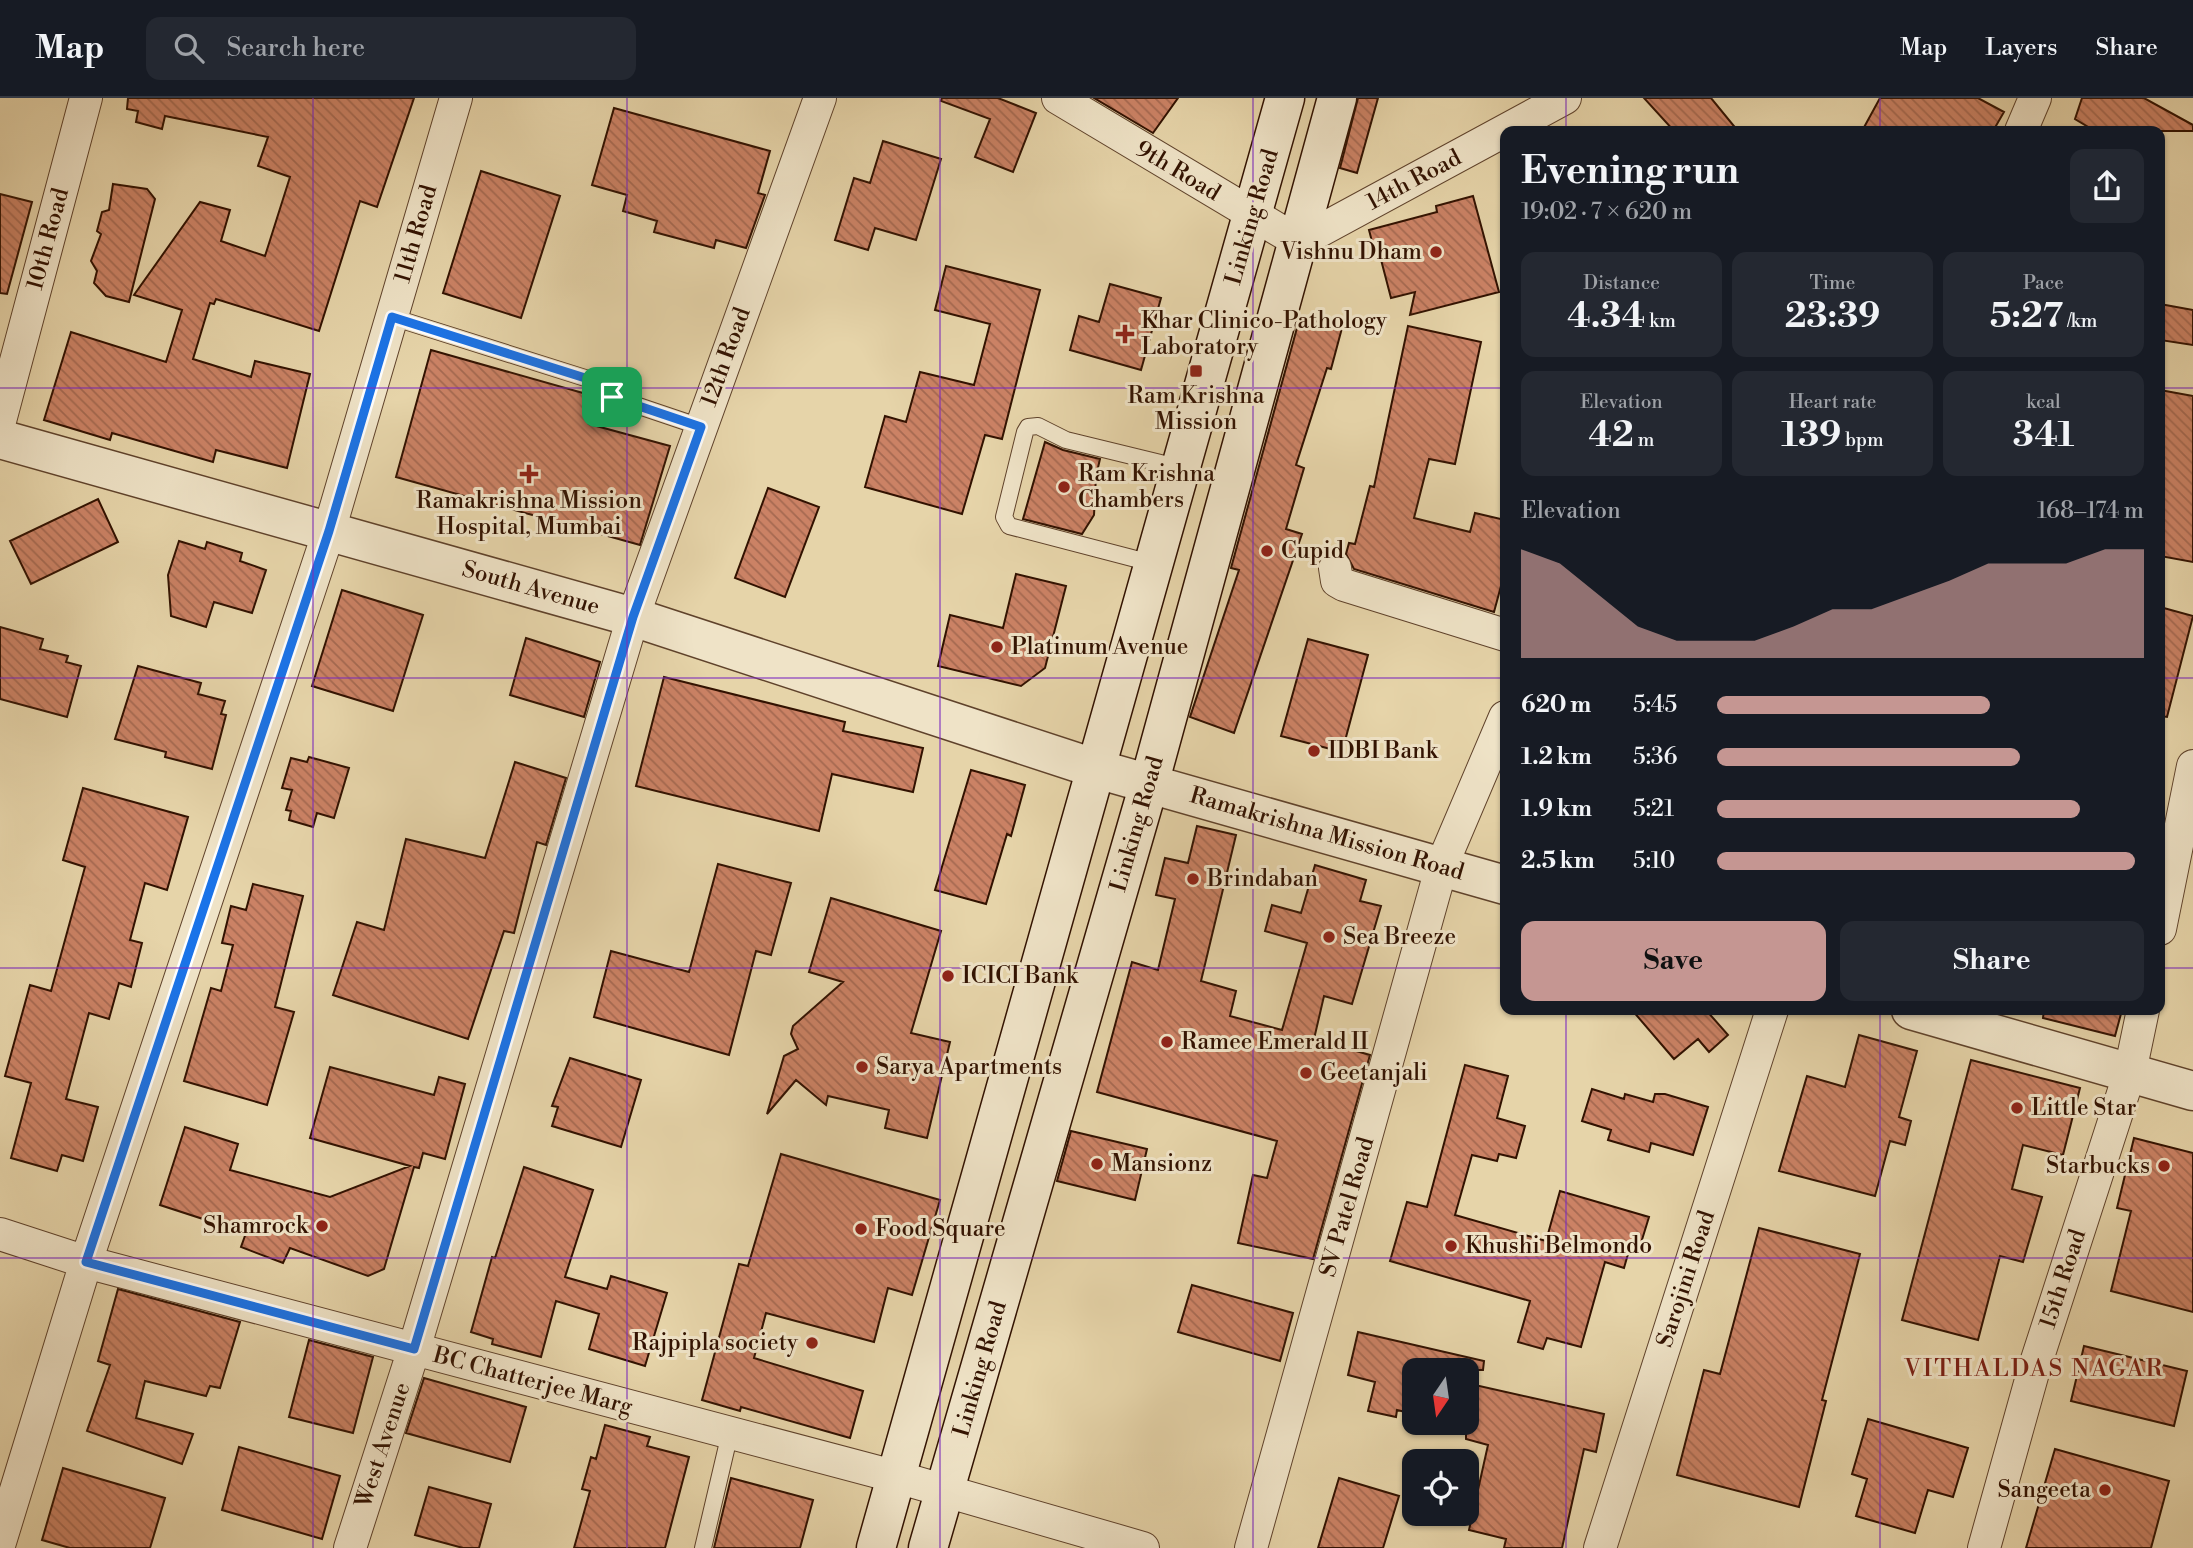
<!DOCTYPE html>
<html lang="en">
<head>
<meta charset="utf-8">
<style>
	body { margin:0; font-family:"Libre Bodoni",serif; background:#242831; color:#f1f3f6; height:100vh; display:flex; flex-direction:column; font-size:26px; white-space:nowrap }
	* { box-sizing:border-box; margin:0 }
	p { font-size:23px; color:#9ea1a6 }
	.icon { flex:none; width:38px; height:38px; fill:none; stroke:currentColor; stroke-width:2; stroke-linecap:round; stroke-linejoin:round }
	.map { position:relative; flex:1; overflow:hidden }
	.side { position:absolute; left:1500px; top:28px; width:665px; height:889px; display:flex; flex-direction:column; background:#171b24; border-radius:14px; box-shadow:0 2px 5px #0004 }
	.side>* { flex:none }
	.needle { width:46px; rotate:193deg }
	.buttons { position:absolute; left:1402px; top:1260px; display:grid; gap:14px }
	.buttons a { display:grid; place-items:center; width:77px; height:77px; border-radius:14px; background:#171b24; box-shadow:0 2px 5px #0004; font-size:35px }
	.pin { position:absolute; display:grid; place-items:center; width:60px; height:60px; color:#fff; margin:-30px; border-radius:14px; box-shadow:0 4px 10px #0006 }
	.round { display:grid; place-items:center; flex:none; width:74px; height:74px; border-radius:14px; background:#242831 }
	.headline { display:flex; align-items:center; justify-content:space-between; height:119px; padding:0 21px }
	h1 { font-size:38px; font-weight:700; line-height:52px }
	.stats { display:grid; grid-template-columns:repeat(3,1fr); gap:10px; height:119px; padding:7px 21px }
	.stats div { display:grid; align-content:center; border-radius:14px; background:#242831; text-align:center }
	.stats b { font-size:35px; font-weight:700 }
	.stats small { font-size:19px; font-weight:400 }
	.stats p { font-size:19px }
	.chart { height:196px; padding:14px 21px }
	.chart p { display:flex; justify-content:space-between }
	.chart svg { width:100%; height:126px; margin-top:7px; fill:#c59692; opacity:.7 }
	.action { display:flex; gap:14px; margin-top:auto; padding:14px 21px }
	.action a { flex:1; height:80px; border-radius:14px; background:#c59692; color:#111; font-size:28px; font-weight:700; line-height:80px; text-align:center }
	.action a+a { background:#242831; color:#f1f3f6 }
	ul { padding:0 21px; list-style:none; font-size:23px }
	li { display:grid; grid-template-columns:112px 84px 1fr; align-items:center; height:52px }
	li i { height:18px; border-radius:9px; background:#c59692 }
	header { display:flex; align-items:center; gap:42px; box-sizing:border-box; height:98px; padding:0 35px; background:#171b24; border-bottom:2px solid #363941 }
	header strong { font-size:33px }
	nav { display:flex; gap:38px; margin-inline-start:auto; font-size:24px }
	.search { width:490px; height:63px; background:#242831; display:flex; align-items:center; gap:18px; box-sizing:border-box; padding:0 24px; border-radius:14px; color:#9ea1a6; font-size:26px }
	.map>svg:first-child { display:block }
	.building { fill:url(#building-back-hatch); stroke:#321201; stroke-width:2 }
	.lines { fill:none; stroke-linecap:round; stroke-linejoin:round }
	.service-casing { stroke:#5f422b; stroke-width:18 }
	.minor-casing { stroke:#5f422b; stroke-width:34 }
	.tertiary-casing { stroke:#5f422b; stroke-width:41 }
	.secondary-casing { stroke:#321201; stroke-width:41 }
	.service { stroke:#efe3c7; stroke-width:16 }
	.minor { stroke:#efe3c7; stroke-width:32 }
	.tertiary { stroke:#efe3c7; stroke-width:38 }
	.secondary { stroke:#efe3c7; stroke-width:38 }
	.route-casing { stroke:#fff; stroke-width:14 }
	.route { stroke:#1a73e8; stroke-width:9 }
	.grid { fill:none; stroke:#7b2cbf; stroke-width:2; stroke-opacity:0.55 }
	.poi-dot { fill:#8f2418; stroke:#efe3c7; stroke-width:2.5 }
	.labels { text-anchor:middle; dominant-baseline:central; stroke-width:6; stroke-linejoin:round; paint-order:stroke }
	.street-label { font-size:23px; fill:#321201; stroke:#efe3c7 }
	.poi-label { font-size:23px; fill:#321201; stroke:#efe3c7; text-anchor:start }
	.neighbourhood-label { font-size:24px; letter-spacing:2px; fill:#7a1f14; stroke:#efe3c7 }
</style>
</head>
<body>
<header>
<strong>Map</strong>
<div class="search"><svg class="icon" aria-label="search" viewBox="0 0 24 24"><circle cx="10" cy="10" r="6"/><path d="M15 15l6 6"/></svg>Search here</div>
<nav><a>Map</a><a>Layers</a><a>Share</a></nav>
</header>
<div class="map">
<svg width="2193" height="1450" viewBox="0 0 2193 1450">
	<defs>
		<pattern id="building-back-hatch" width="6" height="6" patternUnits="userSpaceOnUse" patternTransform="scale(1.75)"><rect width="6" height="6" fill="#cb8265"/><path d="M-1 5l2 2M0 0l6 6M5-1l2 2" fill="none" stroke="#a56951"/></pattern>
	</defs>
	<rect width="100%" height="100%" fill="#e6d4a9"/>
	<filter id="stains"><feTurbulence type="fractalNoise" baseFrequency=".00286" numOctaves="4"/><feColorMatrix values="0 0 0 0 .2 0 0 0 0 .09 0 0 0 0 .02 0 0 0 .5 -.17"/></filter>
	<radialGradient id="worn" r=".72"><stop offset=".6" stop-color="#630" stop-opacity="0"/><stop offset="1" stop-color="#630" stop-opacity=".3"/></radialGradient>
	<path class="building" d="M128,0H414L377,109L360,103L319,233L216,201L214,206L210,205L193,261L251,279L255,263L310,276L287,370L216,352L213,364L112,335L110,342L44,322L71,234L166,264L182,212L134,197L200,104L230,112L221,143L265,158L290,79L258,68L268,39L165,18L162,31L136,24L138,13L127,11Z
		M942,0H998L1036,15L1013,74L975,59L990,21L941,3Z
		M1094,0H1178L1153,35Z
		M1358,0H1378L1357,75L1340,70Z
		M1644,0H1711L1738,33H1674Z
		M1880,0H1978L2004,14L1993,33H1862Z
		M2082,0H2144L2193,27V33H2095L2075,21Z
		M614,10L770,53L758,95L765,97L746,150L716,142L714,150L654,134L657,123L623,113L627,97L592,87Z
		M883,43L941,61L916,142L875,130L868,152L835,142L854,80L870,85Z
		M481,73L560,98L521,220L443,195Z
		M113,86L147,91L155,101L129,204L106,198L94,185L97,173L91,163L101,136L97,133L102,114L109,112Z
		M0,96L32,104L7,196L0,195Z
		M1473,98L1499,194L1410,217L1415,194L1391,200L1379,154L1375,155L1369,132L1437,114L1436,108Z
		M946,168L1040,192L1002,341L985,337L962,416L865,389L885,318L906,324L920,274L974,287L990,226L935,212Z
		M1110,186L1161,200L1141,272L1070,252L1079,218L1099,224Z
		M2160,206L2193,212V247L2160,242Z
		M1300,219L1342,230L1331,271L1327,270L1296,367L1304,370L1286,431L1302,436L1234,635L1190,619L1239,472L1231,470Z
		M1408,228L1481,244L1455,366L1429,361L1414,420L1470,434L1475,415L1505,422V473L1494,514L1354,471L1346,456L1349,445L1355,446L1370,388L1374,389Z
		M431,252L597,299L589,326L670,348L640,447L396,379Z
		M2160,292L2193,298V464L2160,458Z
		M1045,344L1063,352L1100,361L1096,378L1094,417L1082,436L1023,421Z
		M768,390L819,409L785,499L735,480Z
		M98,401L118,444L31,486L10,443Z
		M179,443L205,451L207,444L242,455L240,463L266,472L252,515L214,504L206,529L171,518L168,477Z
		M1016,476L1066,488L1045,570L1021,588L938,568L950,517L1003,530Z
		M342,492L423,517L393,613L312,588Z
		M2160,509L2193,518L2167,619L2160,618Z
		M0,529L43,541L40,551L68,558L66,564L81,568L67,619L0,601Z
		M526,540L600,564L584,619L510,597Z
		M1308,541L1368,557L1342,654L1281,638Z
		M138,568L201,585L198,596L225,603L221,616L226,617L212,671L165,659L166,654L115,641Z
		M664,579L845,624L843,633L923,650L913,694L832,676L819,733L636,688Z
		M309,659L349,670L334,720L317,715L313,729L289,722L291,713L286,712L292,692L282,690L291,660L307,664Z
		M515,664L566,680L546,747L537,744L514,835L504,833L468,941L333,897L357,824L384,832L406,741L485,760Z
		M971,672L1025,687L1011,738L1007,736L986,806L935,792Z
		M83,690L188,719L167,792L145,785L130,842L142,845L131,889L119,885L109,921L89,915L66,1001L98,1009L83,1063L62,1057L57,1073L11,1060L31,985L5,978L30,887L51,893L85,769L63,762Z
		M1197,728L1236,737L1201,883L1236,893L1230,918L1282,932L1307,845L1265,833L1272,807L1301,815L1315,767L1366,782L1360,803L1381,808L1352,906L1324,898L1314,941L1370,957L1313,1161L1238,1145L1253,1077L1267,1080L1277,1043L1097,994L1132,864L1158,872L1175,801L1156,797L1165,760L1188,765Z
		M718,766L791,785L771,857L756,853L729,957L594,919L611,853L689,874Z
		M253,786L303,798L275,909L294,914L267,1007L184,983L211,890L221,893L233,847L222,845L231,808L246,812Z
		M831,800L941,833L911,935L950,944L927,1040L885,1030L889,1012L828,998L826,1007L796,982L767,1016L784,958L798,951L791,936L793,928L843,884L809,874Z
		M1632,912H1706L1728,937L1709,954L1698,941L1674,961Z
		M2044,912H2122L2115,938L2043,920Z
		M1859,937L1917,953L1899,1019L1911,1023L1905,1047L1890,1043L1875,1098L1779,1073L1807,978L1845,989Z
		M570,960L641,982L621,1049L552,1028L558,1009L552,1008Z
		M1971,962L2080,990L2063,1057L2023,1047L2012,1091L2042,1099L2023,1164L2000,1158L1978,1242L1902,1222Z
		M1465,967L1508,978L1497,1020L1525,1028L1516,1060L1499,1056L1497,1063L1472,1057L1455,1117L1546,1143L1560,1093L1649,1119L1641,1145L1632,1142L1624,1170L1605,1164L1581,1249L1547,1240L1543,1251L1518,1244L1530,1203L1390,1163L1407,1104L1427,1109Z
		M330,969L434,997L439,979L465,986L445,1061L423,1055L419,1070L414,1069L384,1171L368,1178L290,1150L283,1165L241,1149L246,1135L160,1107L185,1029L238,1046L230,1072L330,1099L410,1068L310,1040Z
		M1592,991L1624,1001L1625,996L1653,1004L1655,996H1665L1708,1009L1693,1057L1651,1045L1649,1054L1608,1042L1611,1032L1582,1023Z
		M1071,1033L1147,1051L1135,1102L1057,1083Z
		M2134,1040L2193,1055V1214L2111,1193L2131,1113L2117,1110Z
		M781,1056L940,1102L912,1197L888,1190L874,1244L766,1215L754,1260L863,1293L850,1340L741,1309L740,1313L702,1302L739,1166L748,1168Z
		M524,1069L593,1092L565,1179L607,1191L611,1178L667,1195L645,1268L589,1251L599,1216L556,1203L541,1259L492,1246L493,1241L471,1234L492,1159L495,1160Z
		M1759,1130L1860,1156L1822,1302L1826,1303L1799,1409L1677,1377L1704,1272L1720,1276Z
		M1192,1187L1293,1215L1280,1263L1178,1234Z
		M118,1191L240,1224L220,1290L210,1288L206,1298L145,1283L136,1320L193,1336L182,1366L87,1333L110,1267L98,1263Z
		M1358,1234L1484,1263L1483,1272H1414V1316L1397,1312L1396,1319L1368,1313L1375,1284L1348,1277Z
		M309,1242L373,1259L353,1335L289,1319Z
		M2084,1248L2187,1273L2174,1328L2071,1303Z
		M424,1280L526,1309L510,1364L406,1335Z
		M1466,1285L1604,1316L1596,1354L1584,1351L1562,1450H1504L1506,1441L1469,1432L1488,1347L1466,1341Z
		M1868,1321L1968,1350L1953,1399L1928,1392L1915,1435L1856,1418L1867,1381L1852,1376Z
		M605,1327L650,1339L647,1348L689,1359L665,1450H574L590,1393L582,1391L591,1359L596,1361Z
		M239,1349L340,1378L322,1441L222,1412Z
		M2055,1351L2169,1383L2151,1450H2026Z
		M63,1370L165,1400L150,1450H70L42,1442Z
		M731,1380L813,1402L800,1450H714Z
		M1339,1380L1399,1398L1383,1450H1318Z
		M429,1389L491,1406L479,1450H463L415,1437Z"/>
	<g class="lines">
		<defs>
			<path id="service" d="M392,219L601,285L612,299L701,329
				M1155,466L1009,428L1004,419L1025,334L1028,329L1038,328L1066,342L1181,370
				M703,1450L730,1335"/>
			<path id="minor" d="M1058,0L1299,144L1565,0
				M2021,33L2035,0
				M0,323L86,0
				M1335,470L1337,483L1344,487L1505,537
				M2160,831L2193,668
				M0,1136L86,1164L897,1379L1143,1450
				M0,1444L86,1164L329,433L456,0
				M350,1450L414,1251L633,519L820,0
				M1251,1450L1442,767L1505,619
				M1600,1450L1772,912
				M1984,1450L2034,1271L2130,974L2143,912"/>
			<path id="tertiary" d="M0,341L633,519L1097,671L1505,787
				M1911,912L2193,993"/>
			<path id="secondary" d="M876,1450L1285,0
				M928,1450L1149,686L1337,0"/>
		</defs>
		<use href="#service" class="service-casing"/>
		<use href="#minor" class="minor-casing"/>
		<use href="#tertiary" class="tertiary-casing"/>
		<use href="#secondary" class="secondary-casing"/>
		<use href="#service" class="service"/>
		<use href="#minor" class="minor"/>
		<use href="#tertiary" class="tertiary"/>
		<use href="#secondary" class="secondary"/>
	</g>
	<g class="lines">
		<defs>
			<path id="route" d="M392,219L601,285L612,299L701,329L633,519L414,1251L86,1164L329,433Z"/>
		</defs>
		<use href="#route" class="route-casing"/>
		<use href="#route" class="route"/>
	</g>
	<path class="grid" d="M313,0V1450M627,0V1450M940,0V1450M1253,0V1450M1566,0V33M1880,0V33M0,290H1505M2160,290H2193M0,580H1505M2160,580H2193M0,870H1505M2160,870H2193M1566,912V1450M1880,912V1450M0,1160H2193"/>
	<g class="poi-dot">
		<circle cx="1436" cy="154" r="7"/>
		<path d="M1121.5 225.5h7v7h7v7h-7v7h-7v-7h-7v-7h7z"/>
		<rect x="1189" y="266" width="14" height="14" rx="3.5"/>
		<path d="M525.5 365.5h7v7h7v7h-7v7h-7v-7h-7v-7h7z"/>
		<circle cx="1064" cy="389" r="7"/>
		<circle cx="1267" cy="453" r="7"/>
		<circle cx="997" cy="549" r="7"/>
		<circle cx="1314" cy="653" r="7"/>
		<circle cx="1193" cy="781" r="7"/>
		<circle cx="1329" cy="839" r="7"/>
		<circle cx="948" cy="878" r="7"/>
		<circle cx="1167" cy="944" r="7"/>
		<circle cx="862" cy="969" r="7"/>
		<circle cx="1306" cy="975" r="7"/>
		<circle cx="2017" cy="1010" r="7"/>
		<circle cx="1097" cy="1066" r="7"/>
		<circle cx="2164" cy="1068" r="7"/>
		<circle cx="322" cy="1128" r="7"/>
		<circle cx="861" cy="1131" r="7"/>
		<circle cx="1451" cy="1148" r="7"/>
		<circle cx="812" cy="1245" r="7"/>
		<circle cx="2105" cy="1392" r="7"/>
	</g>
	<g class="labels">
		<g class="street-label">
			<text transform="translate(1178 73) rotate(31)">9th Road</text>
			<text transform="translate(1414 82) rotate(-28)">14th Road</text>
			<text transform="translate(1252 119) rotate(-74)">Linking Road</text>
			<text transform="translate(416 136) rotate(-74)">11th Road</text>
			<text transform="translate(48 141) rotate(-75)">10th Road</text>
			<text transform="translate(726 259) rotate(-70)">12th Road</text>
			<text transform="translate(531 490) rotate(16)">South Avenue</text>
			<text transform="translate(1137 726) rotate(-74)">Linking Road</text>
			<text transform="translate(1327 736) rotate(16)">Ramakrishna Mission Road</text>
			<text transform="translate(1347 1109) rotate(-74)">SV Patel Road</text>
			<text transform="translate(1686 1181) rotate(-72)">Sarojini Road</text>
			<text transform="translate(2063 1181) rotate(-72)">15th Road</text>
			<text transform="translate(980 1271) rotate(-74)">Linking Road</text>
			<text transform="translate(533 1283) rotate(15)">BC Chatterjee Marg</text>
			<text transform="translate(383 1347) rotate(-72)">West Avenue</text>
		</g>
		<g class="poi-label">
			<text x="1422" y="154" text-anchor="end">Vishnu Dham</text>
			<text x="1141" y="223">Khar Clinico-Pathology<tspan x="1141" dy="26">Laboratory</tspan></text>
			<text x="1196" y="298" text-anchor="middle">Ram Krishna<tspan x="1196" dy="26">Mission</tspan></text>
			<text x="1078" y="376">Ram Krishna<tspan x="1078" dy="26">Chambers</tspan></text>
			<text x="529" y="403" text-anchor="middle">Ramakrishna Mission<tspan x="529" dy="26">Hospital, Mumbai</tspan></text>
			<text x="1281" y="453">Cupid</text>
			<text x="1011" y="549">Platinum Avenue</text>
			<text x="1328" y="653">IDBI Bank</text>
			<text x="1207" y="781">Brindaban</text>
			<text x="1343" y="839">Sea Breeze</text>
			<text x="962" y="878">ICICI Bank</text>
			<text x="1181" y="944">Ramee Emerald II</text>
			<text x="876" y="969">Sarya Apartments</text>
			<text x="1320" y="975">Geetanjali</text>
			<text x="2031" y="1010">Little Star</text>
			<text x="1111" y="1066">Mansionz</text>
			<text x="2150" y="1068" text-anchor="end">Starbucks</text>
			<text x="308" y="1128" text-anchor="end">Shamrock</text>
			<text x="875" y="1131">Food Square</text>
			<text x="1465" y="1148">Khushi Belmondo</text>
			<text x="798" y="1245" text-anchor="end">Rajpipla society</text>
			<text x="2091" y="1392" text-anchor="end">Sangeeta</text>
		</g>
		<g class="neighbourhood-label">
			<text x="2034" y="1271">VITHALDAS NAGAR</text>
		</g>
	</g>
	<rect width="100%" height="100%" filter="url(#stains)"/>
	<rect width="100%" height="100%" fill="url(#worn)"/>
</svg>
<div class="buttons">
<a><svg class="needle" viewBox="-14 -14 28 28"><path d="M0-13l5 13h-10z" fill="#e53935"/><path d="M0 13l5-13h-10z" fill="#9ea1a6"/></svg></a>
<a><svg class="icon" aria-label="locate" viewBox="0 0 24 24"><circle cx="12" cy="12" r="6"/><path d="M12 2v4M12 18v4M2 12h4M18 12h4"/></svg></a>
</div>
<div class="pin" style="left:612px;top:299px;background:#1e9e55"><svg class="icon" aria-label="arrive" viewBox="0 0 24 24"><path d="M6 21V4h12l-3 4 3 4H6"/></svg></div>
<section class="side">
<div class="headline"><div><h1>Evening run</h1><p>19:02 · 7 × 620 m</p></div><a class="round"><svg class="icon" aria-label="share" viewBox="0 0 24 24"><path d="M12 15V3M7 8l5-5 5 5M5 13v7h14v-7"/></svg></a></div>
<div class="stats">
<div><p>Distance</p><b>4.34<small> km</small></b></div>
<div><p>Time</p><b>23:39</b></div>
<div><p>Pace</p><b>5:27<small> /km</small></b></div>
</div>
<div class="stats">
<div><p>Elevation</p><b>42<small> m</small></b></div>
<div><p>Heart rate</p><b>139<small> bpm</small></b></div>
<div><p>kcal</p><b>341</b></div>
</div>
<div class="chart"><p><span>Elevation</span>168–174 m</p>
<svg viewBox="0 0 160 44" preserveAspectRatio="none"><path d="M0 44V6L10 11L20 22L30 33L40 38L50 38L60 38L70 33L80 27L90 27L100 22L110 17L120 11L130 11L140 11L150 6L160 6V44z"/></svg>
</div>
<ul>
<li><b>620 m</b>5:45<i style="width:64%"></i></li>
<li><b>1.2 km</b>5:36<i style="width:71%"></i></li>
<li><b>1.9 km</b>5:21<i style="width:85%"></i></li>
<li><b>2.5 km</b>5:10<i style="width:98%"></i></li>
</ul>
<div class="action"><a>Save</a><a>Share</a></div>
</section>
</div>
</body>
</html>
